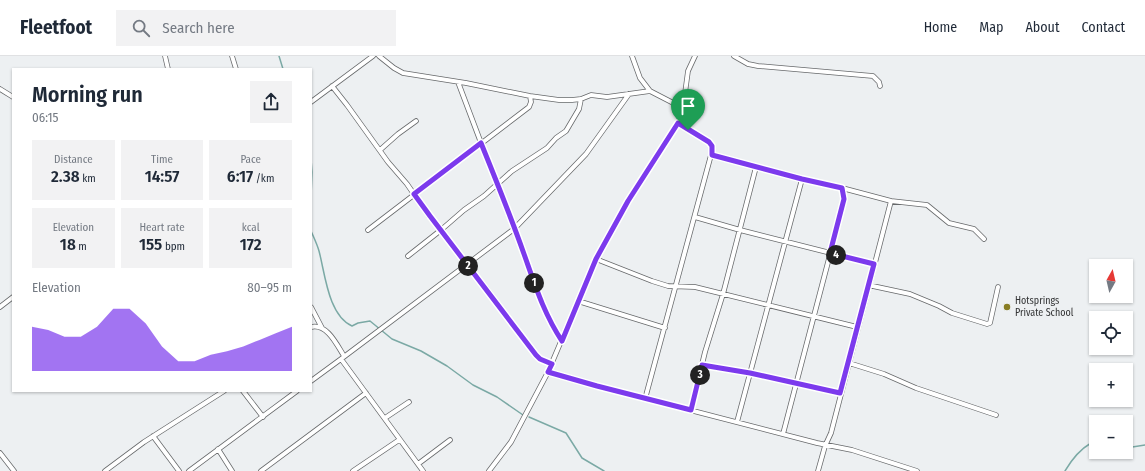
<!DOCTYPE html>
<html lang="en">
<head>
<meta charset="utf-8">
<style>
	body { margin:0; font-family:"Fira Sans Condensed",sans-serif; background:#f2f2f3; color:#1f2937; height:100vh; display:flex; flex-direction:column; font-size:15px; white-space:nowrap }
	* { box-sizing:border-box; margin:0 }
	p { font-size:13px; color:#747a83 }
	.icon { flex:none; width:22px; height:22px; fill:none; stroke:currentColor; stroke-width:2; stroke-linecap:round; stroke-linejoin:round }
	.map { position:relative; flex:1; overflow:hidden }
	.sheet { position:absolute; left:12px; top:12px; width:300px; height:324px; display:flex; flex-direction:column; background:#fff; border-radius:0px; box-shadow:0 1px 3px #0004 }
	.sheet>* { flex:none }
	.needle { width:26px; rotate:8deg }
	.controls { position:absolute; left:1089px; top:203px; display:grid; gap:8px }
	.controls a { display:grid; place-items:center; width:44px; height:44px; border-radius:0px; background:#fff; box-shadow:0 1px 3px #0004; font-size:20px }
	.pin { position:absolute; display:grid; place-items:center; width:34px; height:34px; color:#fff; margin:-41px -17px; border-radius:50% 50% 50% 0; rotate:-45deg; box-shadow:0 0 4px #0007 }
	.pin .icon { rotate:45deg }
	.km { position:absolute; width:20px; height:20px; margin:-10px; border-radius:50%; background:#222; color:#fff; font-size:11px; line-height:20px; text-align:center }
	.round { display:grid; place-items:center; flex:none; width:42px; height:42px; border-radius:0px; background:#f2f2f3 }
	.summary { display:flex; align-items:center; justify-content:space-between; height:68px; padding:0 20px }
	h1 { font-size:22px; font-weight:600; line-height:30px }
	.metrics { display:grid; grid-template-columns:repeat(3,1fr); gap:6px; height:68px; padding:4px 20px }
	.metrics div { display:grid; align-content:center; border-radius:0px; background:#f2f2f3; text-align:center }
	.metrics b { font-size:17px; font-weight:600 }
	.metrics small { font-size:11px; font-weight:400 }
	.metrics p { font-size:11px }
	.chart { height:112px; padding:8px 20px }
	.chart p { display:flex; justify-content:space-between }
	.chart svg { width:100%; height:72px; margin-top:4px; fill:#7c3aed; opacity:.7 }
	header { display:flex; align-items:center; gap:24px; box-sizing:border-box; height:56px; padding:0 20px; background:#fff; border-bottom:1px solid #e0e1e3 }
	header strong { font-size:19px }
	nav { display:flex; gap:22px; margin-inline-start:auto; font-size:14px }
	.search { width:280px; height:36px; background:#f2f2f3; display:flex; align-items:center; gap:10px; box-sizing:border-box; padding:0 14px; border-radius:0px; color:#747a83; font-size:15px }
	.map>svg:first-child { display:block }
	.lines { fill:none; stroke-linecap:round; stroke-linejoin:round }
	.stream { stroke:#7ba9a5; stroke-width:1.5 }
	.street-casing { stroke:#67696b; stroke-width:5.5 }
	.street { stroke:#fff; stroke-width:4 }
	.route-casing { stroke:#fff; stroke-width:8 }
	.route { stroke:#7c3aed; stroke-width:5 }
	.poi-dot { fill:#887d24; stroke:#edf0f2; stroke-width:1.5 }
	.labels { text-anchor:middle; dominant-baseline:central; stroke-width:3.5; stroke-linejoin:round; paint-order:stroke }
	.poi-label { font-size:10px; fill:#333435; stroke:#edf0f2; text-anchor:start }
</style>
</head>
<body>
<header>
<strong>Fleetfoot</strong>
<div class="search"><svg class="icon" aria-label="search" viewBox="0 0 24 24"><circle cx="10" cy="10" r="6"/><path d="M15 15l6 6"/></svg>Search here</div>
<nav><a>Home</a><a>Map</a><a>About</a><a>Contact</a></nav>
</header>
<div class="map">
<svg width="1145" height="415" viewBox="0 0 1145 415">
	<rect width="100%" height="100%" fill="#edf0f2"/>
	<g class="lines">
		<path class="stream" d="M279,0L283,13
			M311,103L312,116L311,141
			M311,175C314,182 317,188 319,195C325,217 328,259 352,270L358,267L370,265L392,283L421,295L447,310L473,329L497,341L523,359
			M529,361L566,377L582,402L604,415
			M1126,392L1145,389
			M1065,415C1072,403 1079,394 1091,387L1096,390"/>
		<defs>
			<path id="street" d="M165,0L168,13
				M232,0L236,13
				M379,0L394,12L403,17L466,27L530,40L559,44H572L581,43L591,39L607,41L650,35L683,52
				M632,0L640,22L650,35
				M734,0L748,8L758,10L873,20L879,26L880,30
				M458,26C479,82 500,137 522,193C535,225 543,256 562,285
				M332,30L347,49L388,106L407,128L429,160L486,232L536,299L540,303L552,308
				M0,33L13,41
				M311,46L373,0
				M678,67L709,86L712,90L711,99L802,123L842,132L891,145L831,377L825,390L818,415
				M380,94L398,78L416,65
				M891,145L927,149L949,167L974,173L984,183
				M695,161L740,174L874,208
				M368,174L529,51L531,46L530,40
				M408,200L441,174L464,154L484,140L512,115L547,92L556,82L566,75L579,53L581,43
				M596,203L652,225L668,230L695,231L857,271
				M868,229L910,238L939,250L952,257L987,268L990,267L998,231
				M578,245L665,272
				M0,251L13,241
				M311,251L322,272
				M311,271C327,267 337,289 344,300
				M341,303L514,173L586,98L629,38
				M849,307L884,318L916,332L996,359
				M702,309L750,317L840,337
				M548,316L597,330L817,387L852,394L917,415
				M311,325L341,303L423,415
				M243,335L263,361
				M645,343L711,99
				M691,354L705,296L723,238L756,111
				M385,362L409,346
				M737,366L802,123
				M783,378L838,168C840,157 846,143 842,132
				M153,380L179,415
				M218,393L232,415
				M0,397L14,415
				M418,408L450,384
				M105,415L144,386L224,335
				M189,415L297,335
				M261,415L366,337
				M353,415L399,384
				M489,415L511,386L548,316L596,203L628,145L678,67L683,52L688,15L695,0"/>
		</defs>
		<use href="#street" class="street-casing"/>
		<use href="#street" class="street"/>
	</g>
	<g class="lines">
		<defs>
			<path id="route" d="M678,67L709,86L712,90V99L802,123L842,132L844,143L830,197L874,208L840,337L750,317L702,309L691,354L597,330L548,316L552,308L540,303L536,299L430,160L414,138L481,87C496,124 511,161 524,198C535,229 544,258 562,285L596,203L628,145Z"/>
		</defs>
		<use href="#route" class="route-casing"/>
		<use href="#route" class="route"/>
	</g>
	<circle class="poi-dot" cx="1007" cy="251" r="4"/>
	<g class="labels">
		<g class="poi-label">
			<text x="1015" y="245">Hotsprings<tspan x="1015" dy="12">Private School</tspan></text>
		</g>
	</g>
</svg>
<div class="controls">
<a><svg class="needle" viewBox="-14 -14 28 28"><path d="M0-13l5 13h-10z" fill="#e53935"/><path d="M0 13l5-13h-10z" fill="#747a83"/></svg></a>
<a><svg class="icon" aria-label="locate" viewBox="0 0 24 24"><circle cx="12" cy="12" r="6"/><path d="M12 2v4M12 18v4M2 12h4M18 12h4"/></svg></a>
<a>+</a>
<a>−</a>
</div>
<div class="pin" style="left:688px;top:74px;background:#1e9e55"><svg class="icon" aria-label="arrive" viewBox="0 0 24 24"><path d="M6 21V4h12l-3 4 3 4H6"/></svg></div>
<b class="km" style="left:534px;top:227px">1</b>
<b class="km" style="left:468px;top:210px">2</b>
<b class="km" style="left:700px;top:319px">3</b>
<b class="km" style="left:836px;top:199px">4</b>
<section class="sheet">
<div class="summary"><div><h1>Morning run</h1><p>06:15</p></div><a class="round"><svg class="icon" aria-label="share" viewBox="0 0 24 24"><path d="M12 15V3M7 8l5-5 5 5M5 13v7h14v-7"/></svg></a></div>
<div class="metrics">
<div><p>Distance</p><b>2.38<small> km</small></b></div>
<div><p>Time</p><b>14:57</b></div>
<div><p>Pace</p><b>6:17<small> /km</small></b></div>
</div>
<div class="metrics">
<div><p>Elevation</p><b>18<small> m</small></b></div>
<div><p>Heart rate</p><b>155<small> bpm</small></b></div>
<div><p>kcal</p><b>172</b></div>
</div>
<div class="chart"><p><span>Elevation</span>80–95 m</p>
<svg viewBox="0 0 160 44" preserveAspectRatio="none"><path d="M0 44V17L10 19L20 23L30 23L40 17L50 6L60 6L70 15L80 29L90 38L100 38L110 34L120 32L130 29L140 25L150 21L160 17V44z"/></svg>
</div>
</section>
</div>
</body>
</html>
